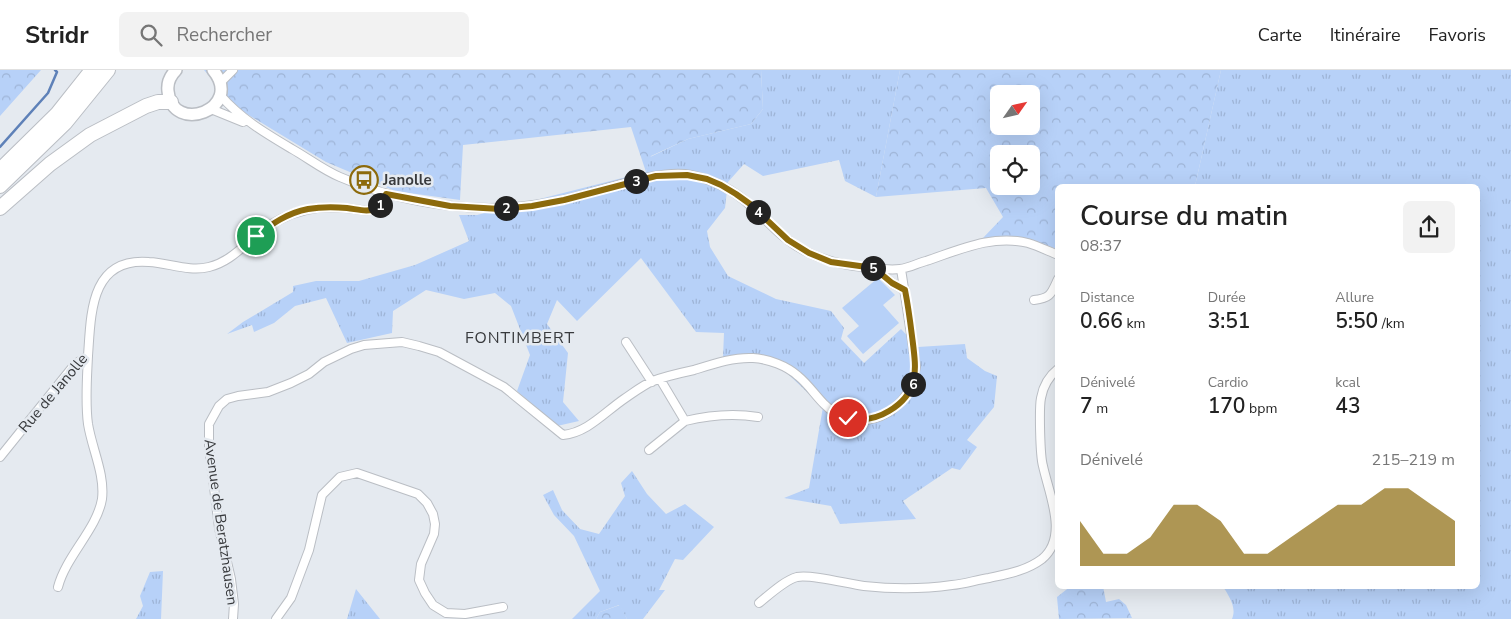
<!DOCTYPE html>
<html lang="fr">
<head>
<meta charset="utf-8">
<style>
	body { margin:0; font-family:"Nunito Sans",sans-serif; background:#f2f2f2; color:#222; height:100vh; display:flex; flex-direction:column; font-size:19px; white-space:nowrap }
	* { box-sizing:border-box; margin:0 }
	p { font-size:16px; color:#767676 }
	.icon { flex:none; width:28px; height:28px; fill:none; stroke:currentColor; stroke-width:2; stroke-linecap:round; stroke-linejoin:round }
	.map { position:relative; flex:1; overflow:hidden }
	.sheet { position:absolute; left:1055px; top:114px; width:425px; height:405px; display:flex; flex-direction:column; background:#fff; border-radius:8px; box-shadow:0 5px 20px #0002 }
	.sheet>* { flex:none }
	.needle { width:32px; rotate:56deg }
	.controls { position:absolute; left:990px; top:15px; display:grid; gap:10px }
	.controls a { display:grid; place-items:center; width:50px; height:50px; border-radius:8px; background:#fff; box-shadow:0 5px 20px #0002; font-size:25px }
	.pin { position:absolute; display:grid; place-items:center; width:42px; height:42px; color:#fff; margin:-21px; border:2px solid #fff; border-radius:50%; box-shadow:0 1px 5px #0007 }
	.km { position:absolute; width:25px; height:25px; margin:-12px; border-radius:50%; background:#222; color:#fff; font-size:14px; line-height:25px; text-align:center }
	.round { display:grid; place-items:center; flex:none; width:52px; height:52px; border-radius:8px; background:#f2f2f2 }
	.head { display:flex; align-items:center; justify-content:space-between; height:85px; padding:0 25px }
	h1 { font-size:28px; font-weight:600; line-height:38px }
	.figures { display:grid; grid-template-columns:repeat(3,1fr); gap:8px; height:85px; padding:5px 25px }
	.figures div { display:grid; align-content:center }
	.figures b { font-size:21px; font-weight:600 }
	.figures small { font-size:14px; font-weight:400 }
	.figures p { font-size:14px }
	.chart { height:140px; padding:10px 25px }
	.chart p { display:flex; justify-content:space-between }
	.chart svg { width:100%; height:90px; margin-top:5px; fill:#8c6a0c; opacity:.7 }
	header { display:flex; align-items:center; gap:30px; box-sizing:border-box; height:70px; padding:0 25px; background:#fff; border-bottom:1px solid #e0e0e0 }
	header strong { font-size:24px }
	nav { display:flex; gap:28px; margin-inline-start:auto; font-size:18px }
	.search { width:350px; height:45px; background:#f2f2f2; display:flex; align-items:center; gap:12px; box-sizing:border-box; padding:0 18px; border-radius:8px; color:#767676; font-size:19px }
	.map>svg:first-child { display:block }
	.grass { fill:url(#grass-tufts) }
	.forest { fill:url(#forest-crowns); fill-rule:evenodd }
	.pitch { fill:#b7d1f8 }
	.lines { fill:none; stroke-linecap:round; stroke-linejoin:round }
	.stream { stroke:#5e81b8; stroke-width:2.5 }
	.street-casing { stroke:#babec4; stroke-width:10 }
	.secondary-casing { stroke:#babec4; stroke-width:14 }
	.highway-casing { stroke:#babec4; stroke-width:16 }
	.street { stroke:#fff; stroke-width:8 }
	.secondary { stroke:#fff; stroke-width:11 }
	.highway { stroke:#fff; stroke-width:14 }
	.route-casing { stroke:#fff; stroke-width:10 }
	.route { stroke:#8c6a0c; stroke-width:6 }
	.labels { text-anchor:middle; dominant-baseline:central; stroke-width:5; stroke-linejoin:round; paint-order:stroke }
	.poi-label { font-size:15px; font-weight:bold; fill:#383a3d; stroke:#e5eaf0; text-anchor:start }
	.street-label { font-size:15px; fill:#383a3d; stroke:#e5eaf0 }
	.neighbourhood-label { font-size:16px; letter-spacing:1px; fill:#383a3d; stroke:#e5eaf0 }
</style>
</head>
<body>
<header>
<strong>Stridr</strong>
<div class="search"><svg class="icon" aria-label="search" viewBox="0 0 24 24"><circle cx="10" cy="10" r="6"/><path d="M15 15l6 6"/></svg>Rechercher</div>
<nav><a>Carte</a><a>Itinéraire</a><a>Favoris</a></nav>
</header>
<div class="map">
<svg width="1511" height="549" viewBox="0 0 1511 549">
	<defs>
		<pattern id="grass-tufts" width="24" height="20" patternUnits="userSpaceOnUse" patternTransform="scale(1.25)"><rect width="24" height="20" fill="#b7d1f8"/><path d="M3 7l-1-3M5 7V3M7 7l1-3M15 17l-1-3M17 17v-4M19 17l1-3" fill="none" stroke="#9eb4d6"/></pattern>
		<pattern id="forest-crowns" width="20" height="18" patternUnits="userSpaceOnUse" patternTransform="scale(1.25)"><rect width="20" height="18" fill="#b7d1f8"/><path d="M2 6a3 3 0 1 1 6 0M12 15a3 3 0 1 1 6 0" fill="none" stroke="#9eb4d6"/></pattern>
	</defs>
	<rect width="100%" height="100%" fill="#e5eaf0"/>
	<path class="grass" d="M761,0H900L876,127L845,111L839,90L763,106L744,94L728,112L725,138L707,161L710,177L728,206L776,229L831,241L844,258L841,269L864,293L901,259L918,277L965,274L967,288L985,301L997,306L994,337L967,370L977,377L960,400L952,398L903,431L916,449L840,454L831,436L784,428L809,418L823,337L773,290L723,287L724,263L696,262L641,188L577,251L557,230L547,254L568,283L563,332L579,351L557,356L517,321L530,285L511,236L495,223L464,229L426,220L393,241L392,263L347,273L326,228L295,236L274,253L254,262L252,255L227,264L243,252L293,222V216L316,211H359L415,195L469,171L459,145H477L646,102L650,87L688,69L751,54L763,39Z
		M1221,0H1511V549H1232C1237,537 1229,527 1223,516H1478V116H1195Z
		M632,401L647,424L666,444L685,434L714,457L683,490L675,489L659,520H665L643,549H627L619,535L600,542L596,549H572L600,521L574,466L554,445L543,425L553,420L562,440L580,459L599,464L625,426L621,413Z
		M163,501L161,549H136L143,536L140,526L150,502Z
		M356,519L380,549H347Z"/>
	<path class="forest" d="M0,0H41L0,46Z
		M204,0H761L763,39L751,54L688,69L651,86L646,102L631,57L463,75L460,130L395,121L326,92L237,38Z
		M900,0H1221L1195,116H1058L1057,179L1028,169L983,168L1003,147L986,118L876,127ZM999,24H1031V56H999ZM999,84H1031V116H999Z
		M1071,516H1103L1106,532L1119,529L1126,535L1132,548L1059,549L1057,527Z
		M620,535L627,549H596L600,542Z"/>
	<path class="pitch" d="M878,208L895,225L883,235L899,253L863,284L847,266L859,256L842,238Z"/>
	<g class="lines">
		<path class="stream" d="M0,77L48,23L57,2L55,0"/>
		<defs>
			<path id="street" d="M220,13L233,0
				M220,25C241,49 265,63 292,79C308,88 323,100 340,107C408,136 485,146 558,131C594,124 657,98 691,105C714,110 734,120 751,136C764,147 774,160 788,170C812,189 843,196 873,198C881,199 892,200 900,199C909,198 918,193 926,191C959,180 993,164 1028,173C1038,176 1048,181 1058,185
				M211,39L243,52
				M874,198L892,213L905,220
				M1034,230C1051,228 1051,224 1058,209
				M626,272L652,312
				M685,351C710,345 733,343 758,347
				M649,380L685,351L660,309
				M0,387L75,294L88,286C91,244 90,187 149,192C169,193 189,202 209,197C229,192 241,178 256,166C271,153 287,144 306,140C318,137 332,137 344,138C355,138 368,144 378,137C382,134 384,129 386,124
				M58,517C66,486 97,459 102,429C105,404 92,379 88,354C85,332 87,308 88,286
				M759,533C769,525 785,510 797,507C811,504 848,514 864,516C892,519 924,519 952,515C964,514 976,510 989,508C1007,504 1026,501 1042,489C1069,467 1049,424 1043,396C1040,386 1039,338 1041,328C1043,317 1049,306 1058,299
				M233,549L234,534L231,509L219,458L209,377V354L219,336L227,329L238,326L268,322L291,313L309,304L324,292L351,279L364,275L402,272L419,276L439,282L504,317L563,365C587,363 605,342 624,329C633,323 643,315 653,311C666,306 680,303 694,300C713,294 733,287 753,288C769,289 787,296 798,306C808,314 815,325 824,334C840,351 867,355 887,343C906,331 912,318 916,297L901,199
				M276,549L291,528L309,480L322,425L340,407L357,403L418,424L427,433L433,444L435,454L434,464L421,494L419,510L425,523L433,535L446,543L465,544L503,537"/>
			<path id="secondary" d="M176,0C170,6 167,13 168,21C172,66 245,39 213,0"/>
			<path id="highway" d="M0,100L57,44L92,0
				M0,116L65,53L108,0
				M0,138L50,94L90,65L146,36L158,32H171"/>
		</defs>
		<use href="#street" class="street-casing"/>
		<use href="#secondary" class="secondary-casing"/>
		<use href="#highway" class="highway-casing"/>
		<use href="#street" class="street"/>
		<use href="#secondary" class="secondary"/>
		<use href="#highway" class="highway"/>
	</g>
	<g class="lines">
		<defs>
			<path id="route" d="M256,166C272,154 287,143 308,139C320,137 334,137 347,138C357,139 368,143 378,138C382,135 384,129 386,124L450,136L500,139L532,136L564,130L656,106L687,105L707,109L721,115L736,124L750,134L788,170L809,183L831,192L874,198L892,213L905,220C908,235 910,250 912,266C916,298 921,322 889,341C876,349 862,351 848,348"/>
		</defs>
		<use href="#route" class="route-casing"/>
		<use href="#route" class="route"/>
	</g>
	<defs>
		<symbol id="bus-ring" viewBox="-11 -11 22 22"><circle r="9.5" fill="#e5eaf0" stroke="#8c6a0c" stroke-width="1.5"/><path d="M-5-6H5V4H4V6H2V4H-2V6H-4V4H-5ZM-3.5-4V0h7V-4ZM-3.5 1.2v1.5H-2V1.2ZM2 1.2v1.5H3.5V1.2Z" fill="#8c6a0c"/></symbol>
	</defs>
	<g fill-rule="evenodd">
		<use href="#bus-ring" x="348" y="94" width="32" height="32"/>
	</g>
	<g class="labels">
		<g class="poi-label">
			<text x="383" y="110">Janolle</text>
		</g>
		<g class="street-label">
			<text transform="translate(53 323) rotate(-50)">Rue de Janolle</text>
			<text transform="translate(221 452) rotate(82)">Avenue de Beratzhausen</text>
		</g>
		<g class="neighbourhood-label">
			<text x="520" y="268">FONTIMBERT</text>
		</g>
	</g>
</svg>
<div class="controls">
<a><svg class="needle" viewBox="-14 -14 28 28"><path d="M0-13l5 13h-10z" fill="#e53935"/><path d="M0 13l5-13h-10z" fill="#767676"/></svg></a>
<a><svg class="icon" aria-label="locate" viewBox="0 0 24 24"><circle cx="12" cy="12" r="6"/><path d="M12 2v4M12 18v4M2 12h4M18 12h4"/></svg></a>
</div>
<div class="pin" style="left:256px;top:166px;background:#1e9e55"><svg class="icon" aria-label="arrive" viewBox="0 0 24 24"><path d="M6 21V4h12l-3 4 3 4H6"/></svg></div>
<div class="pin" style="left:848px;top:348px;background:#d93025"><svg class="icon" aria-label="check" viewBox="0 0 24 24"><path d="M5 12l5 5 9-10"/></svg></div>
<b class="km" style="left:380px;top:135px">1</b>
<b class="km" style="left:506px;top:138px">2</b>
<b class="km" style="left:636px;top:111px">3</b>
<b class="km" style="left:758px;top:142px">4</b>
<b class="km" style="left:873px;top:198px">5</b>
<b class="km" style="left:913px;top:314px">6</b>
<section class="sheet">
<div class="head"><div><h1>Course du matin</h1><p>08:37</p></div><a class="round"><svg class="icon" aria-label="share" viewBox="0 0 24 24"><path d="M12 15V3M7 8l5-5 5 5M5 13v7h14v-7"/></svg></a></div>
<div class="figures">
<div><p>Distance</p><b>0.66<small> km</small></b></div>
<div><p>Durée</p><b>3:51</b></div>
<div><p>Allure</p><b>5:50<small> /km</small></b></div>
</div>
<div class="figures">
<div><p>Dénivelé</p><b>7<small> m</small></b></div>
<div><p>Cardio</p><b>170<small> bpm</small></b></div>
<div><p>kcal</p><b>43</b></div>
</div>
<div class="chart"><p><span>Dénivelé</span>215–219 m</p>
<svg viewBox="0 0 160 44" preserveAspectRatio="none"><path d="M0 44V22L10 38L20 38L30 30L40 14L50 14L60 22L70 38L80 38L90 30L100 22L110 14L120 14L130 6L140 6L150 14L160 22V44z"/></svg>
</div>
</section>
</div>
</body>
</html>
